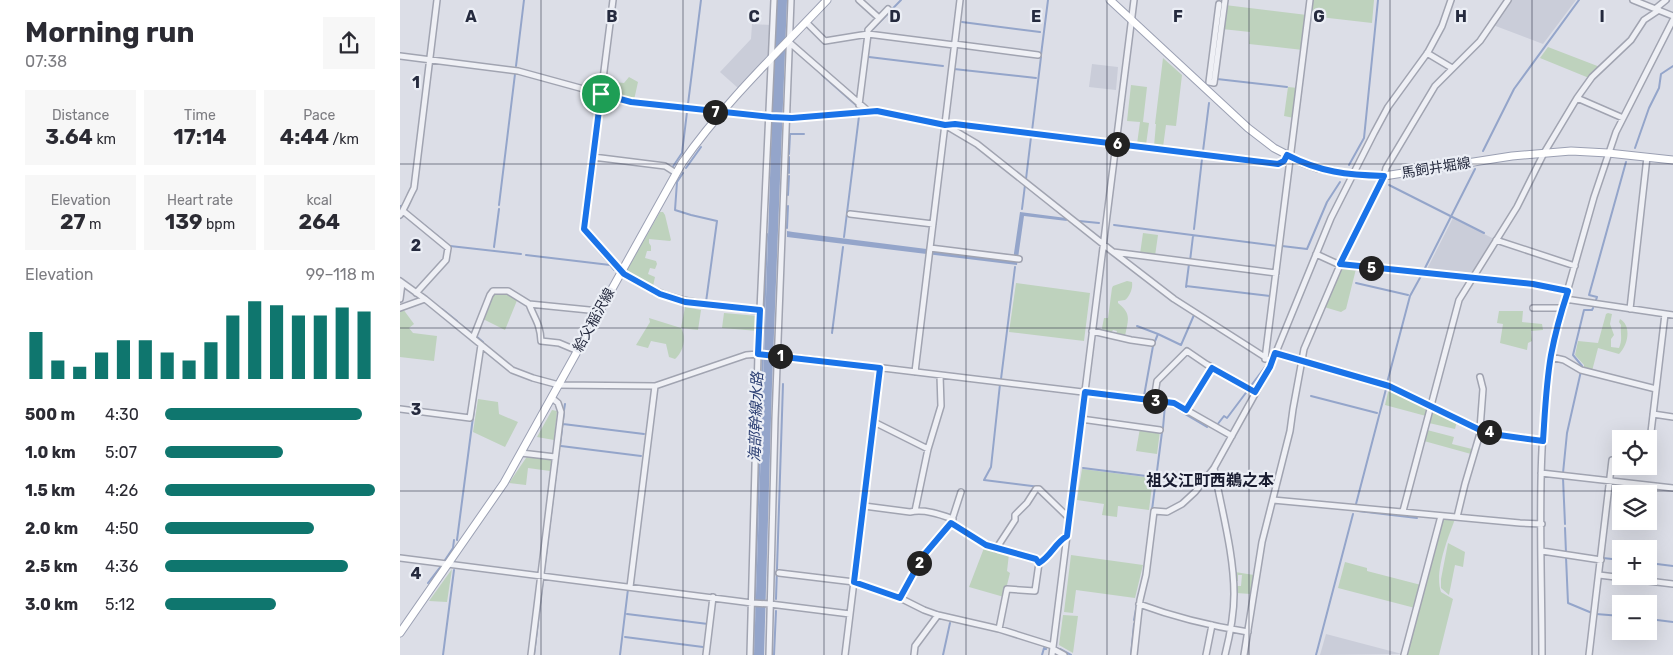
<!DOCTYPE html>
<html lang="en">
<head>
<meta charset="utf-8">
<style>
	body { margin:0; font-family:Rubik,"Noto Sans JP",sans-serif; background:#f7f7f7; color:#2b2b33; height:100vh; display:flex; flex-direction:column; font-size:19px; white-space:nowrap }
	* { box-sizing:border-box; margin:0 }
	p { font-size:16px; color:#7c7c81 }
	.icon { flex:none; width:28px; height:28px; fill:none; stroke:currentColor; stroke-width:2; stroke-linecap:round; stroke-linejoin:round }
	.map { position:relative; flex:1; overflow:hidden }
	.side { display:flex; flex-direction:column; background:#fff; width:400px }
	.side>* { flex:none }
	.tools { position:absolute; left:1212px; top:430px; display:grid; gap:10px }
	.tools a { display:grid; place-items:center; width:45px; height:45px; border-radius:0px; background:#fff; box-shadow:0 5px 20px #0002; font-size:25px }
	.pin { position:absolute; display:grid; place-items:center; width:42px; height:42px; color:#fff; margin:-21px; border:2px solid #fff; border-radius:50%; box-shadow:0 1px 5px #0007 }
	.km { position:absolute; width:25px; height:25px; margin:-12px; border-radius:50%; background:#222; color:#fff; font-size:14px; line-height:25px; text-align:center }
	.round { display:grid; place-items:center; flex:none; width:52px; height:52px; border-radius:0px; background:#f7f7f7 }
	.head { display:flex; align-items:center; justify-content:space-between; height:85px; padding:0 25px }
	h1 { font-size:28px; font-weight:700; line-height:38px }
	.stats { display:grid; grid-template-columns:repeat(3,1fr); gap:8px; height:85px; padding:5px 25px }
	.stats div { display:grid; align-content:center; border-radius:0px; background:#f7f7f7; text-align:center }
	.stats b { font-size:21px; font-weight:700 }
	.stats small { font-size:14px; font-weight:400 }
	.stats p { font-size:14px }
	.chart { height:140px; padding:10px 25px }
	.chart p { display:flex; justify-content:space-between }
	.chart svg { width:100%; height:90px; margin-top:5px; stroke:#0f766e; stroke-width:6 }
	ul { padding:0 25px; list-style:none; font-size:16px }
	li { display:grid; grid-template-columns:80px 60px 1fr; align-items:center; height:38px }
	li i { height:12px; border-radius:6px; background:#0f766e }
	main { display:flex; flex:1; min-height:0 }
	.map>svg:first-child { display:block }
	.built { fill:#cacdd9 }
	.green { fill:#bed2bd }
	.water { fill:#94a5ca }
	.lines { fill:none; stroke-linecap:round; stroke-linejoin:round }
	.stream { stroke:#94a5ca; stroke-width:2 }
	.minor-casing { stroke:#a1a4b1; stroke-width:8 }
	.major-casing { stroke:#9ba0b3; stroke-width:9 }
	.minor { stroke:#eff0f5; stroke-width:5 }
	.major { stroke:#fff; stroke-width:7 }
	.route-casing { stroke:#fff; stroke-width:10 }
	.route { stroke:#1a73e8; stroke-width:6 }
	.grid { fill:none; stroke:#252a3e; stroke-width:1; stroke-opacity:0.55 }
	.labels { text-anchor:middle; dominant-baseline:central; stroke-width:4.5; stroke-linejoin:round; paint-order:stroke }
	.street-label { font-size:14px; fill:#252a3e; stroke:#ebeef5 }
	.water-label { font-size:15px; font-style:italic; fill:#2d4074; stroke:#ebeef5 }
	.quarter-label { font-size:16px; font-weight:bold; fill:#181b2f; stroke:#ebeef5 }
	.grid-label { font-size:16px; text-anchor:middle; font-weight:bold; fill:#252a3e; stroke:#ebeef5; stroke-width:4.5; stroke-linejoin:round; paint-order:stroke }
</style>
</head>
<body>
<main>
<section class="side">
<div class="head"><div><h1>Morning run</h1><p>07:38</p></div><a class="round"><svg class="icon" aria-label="share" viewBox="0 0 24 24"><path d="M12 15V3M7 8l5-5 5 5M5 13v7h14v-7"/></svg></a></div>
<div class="stats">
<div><p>Distance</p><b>3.64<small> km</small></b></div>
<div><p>Time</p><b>17:14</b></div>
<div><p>Pace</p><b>4:44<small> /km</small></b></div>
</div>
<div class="stats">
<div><p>Elevation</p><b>27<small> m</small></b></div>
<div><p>Heart rate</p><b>139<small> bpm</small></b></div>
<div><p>kcal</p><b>264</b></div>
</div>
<div class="chart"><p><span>Elevation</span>99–118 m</p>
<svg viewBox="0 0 160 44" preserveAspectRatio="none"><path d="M5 44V21M15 44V35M25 44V38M35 44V31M45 44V25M55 44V25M65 44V31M75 44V35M85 44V26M95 44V13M105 44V6M115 44V8M125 44V13M135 44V13M145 44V9M155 44V11"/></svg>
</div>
<ul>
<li><b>500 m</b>4:30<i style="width:94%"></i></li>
<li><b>1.0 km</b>5:07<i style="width:56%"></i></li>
<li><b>1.5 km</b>4:26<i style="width:100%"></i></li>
<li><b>2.0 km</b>4:50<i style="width:71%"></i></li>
<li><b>2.5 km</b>4:36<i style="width:87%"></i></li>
<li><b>3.0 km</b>5:12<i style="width:53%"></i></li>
</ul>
</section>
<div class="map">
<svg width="1273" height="655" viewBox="0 0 1273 655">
	<rect width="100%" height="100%" fill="#dcdee7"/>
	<path class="built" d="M1111,0H1176L1143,44L1093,25Z
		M352,24L371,25L370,55L338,88L320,72L351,39Z
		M692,64L718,67L716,90L689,87Z
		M1053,218L1094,239L1072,275H1070L1026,271Z
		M926,634L1002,654L920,655Z"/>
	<path class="green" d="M912,0H974L972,23L911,16Z
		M825,5L907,15L903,50L849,44L850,32L822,29Z
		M1148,47L1200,67L1189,78L1140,58Z
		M763,58L782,75L776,126L766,125L763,147L754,146L756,124H755Z
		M229,77L238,82L234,100L205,92V81L224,83Z
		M731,85L747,87L743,122L749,123L746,145L737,144L740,122L727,121Z
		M888,87L898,88L894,118L884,116Z
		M260,212H263L265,215L271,240L270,241L249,239V243L251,246V251H247L245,258L256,261L257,264L255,269L250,268L248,274L255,277L253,286H250L228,273L227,270Z
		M743,233L758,235L755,256L740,254Z
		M942,267L956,269L946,309L941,312L924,307Z
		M727,281L732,282C733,288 730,296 725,300L718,301V303C732,314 728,320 725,336L716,335L717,331L713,330L711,333L703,331L702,328L704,318H708L712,288L713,286Z
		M616,283L690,293L684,341L609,332Z
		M108,292L118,298L105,330L83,319L82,317L91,296L95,293Z
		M285,307L301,310L298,330L281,328C287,338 283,352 275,359L269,357L266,344L251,341L248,348L236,345L250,322L249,318L281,328Z
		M3,309L14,324L9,328L13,333L37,336L34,361L0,357V310Z
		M1099,311H1123L1122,322L1142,324L1143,330L1131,331L1132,341L1128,343L1127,350L1100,343L1103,324L1097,323Z
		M324,313L358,316V331L322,328Z
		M1208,313L1212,314L1210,324L1214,335L1211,339V347L1219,348C1223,339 1220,333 1221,325L1219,322L1220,319C1232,326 1228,345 1219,354L1198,348L1192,371L1184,369V365L1175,355L1178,341L1198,343L1206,314Z
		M989,388L1028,407L1026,416L985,405Z
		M78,399L98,402L99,414L118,422L105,447L73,432Z
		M152,410L157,411L154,440L137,437Z
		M1032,410L1057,421L1055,429L1029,423Z
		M740,428L760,431L757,454L736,451Z
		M1027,430L1054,437L1052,444L1072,449L1071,454L1024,441Z
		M128,455L152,458L150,471L128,468L126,485L109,483Z
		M682,469L753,478L749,510L718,506L717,517L702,515L704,504L677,500Z
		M1044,517L1055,519C1048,538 1034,572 1041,592L1053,599L1039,655H1007L1043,518Z
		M1048,543L1065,552L1063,567L1055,565L1049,595L1041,588V579Z
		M584,548L609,554L607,571L610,573L604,597L569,587Z
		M671,555L743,565L735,598L676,590L673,613L664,612Z
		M945,562L967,568V571L1021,585L1015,608L938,588Z
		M52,569L47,602L29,601Z
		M835,572L854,575L851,594L836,593V586H841L842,575H838V581H835Z
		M663,615L678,616L673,653L659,645Z"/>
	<path class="water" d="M376,0H387L372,384L364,655H354Z
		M620,212L666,218L667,221L624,216L617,265L387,237V231L393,232L613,260Z"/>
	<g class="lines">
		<path class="stream" d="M562,22L640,32
			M473,29L501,0
			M641,55L648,0
			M815,55L822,0
			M469,57L543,66
			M116,66L124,0
			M554,69L636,78
			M422,75L457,106
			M817,79L887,87
			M288,104L301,0
			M632,131L641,57
			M1235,148L1249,108L1259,88L1261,74L1273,66
			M803,151L809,103
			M1083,151L1114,89L1179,0
			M389,154L390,134H404
			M949,165L964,138L978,0
			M272,168L282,153L287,112
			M286,168L301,147
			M283,173L277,182L275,210L291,215L317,221L306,302
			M389,173V157
			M626,179L631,137
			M989,185L1084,233
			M388,195L389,176
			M99,205L115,74
			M0,206H1
			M622,209L625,185
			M15,218L23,224
			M679,221L699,223
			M24,225L46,243
			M714,225L877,246
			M387,228L388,206
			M794,229L802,159
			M444,237L459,116
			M50,246L121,254
			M882,246L907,249L927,202L940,182
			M94,247L99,209
			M126,255L210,265L214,270
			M790,261L793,236
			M1024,270L1075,169
			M225,278L249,292
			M956,283L1008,295
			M786,286L870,296
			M786,287L789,264
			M252,294L257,296
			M259,297L270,300
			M1196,300L1197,297L1189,295L1226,162
			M272,301L288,305
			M309,307L357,314
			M42,309L57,321
			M60,324L71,333
			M737,326L758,334
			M432,333L443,247
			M76,336L83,342
			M1182,367V366L1173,355L1184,310H1192L1193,308
			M601,379L615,267
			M987,383L1010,296L1021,276
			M600,384L591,467L584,480L640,487
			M850,387L865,367
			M744,396L753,346L758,334L781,345L794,315
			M911,396L977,413
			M742,403L765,405L763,428
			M769,406L773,407L807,427
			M164,410L165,404
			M163,424L244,434
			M817,425L824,416L827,418L848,390
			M160,446L164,412
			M161,446L241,456
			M683,468L754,477
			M1163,473L1167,433L1181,371
			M1163,478L1165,524
			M956,504L986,389
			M752,510L762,432
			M958,511L1017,518
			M1165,528L1166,553
			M57,540L76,394
			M1166,557L1168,603L1192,613
			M1203,558L1221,560
			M45,560L53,548L54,540
			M1249,563L1273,566
			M144,571L159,449
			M28,583L41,566
			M376,599L383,384
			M227,614L308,624
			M1196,614L1221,616
			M1249,619L1273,622
			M734,620L739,593
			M225,637L303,647
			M660,649L671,655
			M43,655L54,570
			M134,655L143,579
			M220,655L228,589
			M353,655L367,234
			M374,655L376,611
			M543,655L550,623
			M642,655L644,648L646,649
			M731,655L734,624
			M916,655L953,514"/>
		<defs>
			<path id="minor" d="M213,0L184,229C195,242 213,266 225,274C268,305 311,304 360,310
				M459,0L479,18
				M1233,0L1273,16
				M1255,9L1266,0
				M406,22L425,41L468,34V30L488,9
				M390,43L468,111
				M554,44L638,55
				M1027,53L1052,68
				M0,56L118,71L231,102L392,118L477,111L545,125L577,144L713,252L774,299L871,361
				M814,83L825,0
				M814,83L809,82L819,4
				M1177,98L1223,118
				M459,105L468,34L554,45
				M548,125L555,124L878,164L884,161L887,155
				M193,157L265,166L276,173
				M3,211L48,248L46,260L16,293
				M450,214L533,224
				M0,215C4,210 10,195 14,188L37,0
				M1096,240L1175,266
				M530,248L619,259
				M713,252L876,273
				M916,254L940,265L1133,284L1167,291
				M0,281L25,299L112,370L133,378L159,385L255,386L346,355L358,354L375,355L774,403L832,436
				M0,299L2,283
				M1165,299L1273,315
				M129,304C135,320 140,323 141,341L159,343L178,351
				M0,308L25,299
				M1133,308H1163
				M1230,309L1247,157
				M692,331L731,340L752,343
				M73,338L90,295L93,291H108L129,304L199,311
				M875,353L902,360
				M1151,357L1164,360L1181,370L1256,389
				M865,359L910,0
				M902,361L989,386L1031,406
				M515,372L560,0
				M754,400L757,381L787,351L806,364L855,392
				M1031,407L1080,429L1099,435L1143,441
				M0,409L70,418L81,345
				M786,410L812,368
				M1253,414L1273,417
				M681,419L760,430
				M474,422L528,449
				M1080,429L1083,389L1080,377
				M1249,449L1265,314
				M121,453L155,457
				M814,468C821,508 834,553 834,594C834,615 830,635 825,655
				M1141,473L1273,488
				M873,500L1120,523L1142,524
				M464,506L510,512C524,509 539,514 553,519
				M515,511L528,449L541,406L540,375
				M1003,511L1059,300L1117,207L1144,153L1177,98L1192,77L1231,40L1244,20L1259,10
				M1057,517L1065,484L1081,430
				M551,523L586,545L636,559L639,563L635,591L607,589L599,629
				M596,549L615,520V515L627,503L636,489H639L669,518
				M1142,551L1201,560
				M0,558L352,603L370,604L450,614
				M639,563C651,555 655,543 667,536
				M379,573L454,582L500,598L524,610L538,615L599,629L653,646
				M1199,575L1273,584
				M230,587L255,386
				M500,598L523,556L551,523L561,492
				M739,604C774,617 811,626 848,632
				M653,649L664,655
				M131,655L161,412L158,403L152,398
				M306,655L313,597
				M350,655L358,354L374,0
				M369,655L375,419L391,0
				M445,655L480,368
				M514,655L515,646L538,615
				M652,655L734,0
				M734,655L740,600L746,575L754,511L767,512L782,504L795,492L814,468L870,367L931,218L974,133L988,107L1028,52L1042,26L1051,0
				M806,655L812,625
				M844,655L862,542L890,431L893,409L904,349L940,265L984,176L986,168L1035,86L1080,41L1108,0
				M1004,655L1041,516
				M1142,655C1142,547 1134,437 1156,331L1194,197L1216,132L1273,20
				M1189,655L1212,460L1221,461"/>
			<path id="major" d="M710,0L848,128L874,148L903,163L917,168L953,175L984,176L1112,156L1171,151L1208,153L1273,160
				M0,633L104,483L282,163C324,103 377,53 427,0"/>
		</defs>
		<use href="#minor" class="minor-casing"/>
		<use href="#major" class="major-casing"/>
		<use href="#minor" class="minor"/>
		<use href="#major" class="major"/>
	</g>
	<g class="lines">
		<defs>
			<path id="route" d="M201,94L231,102L371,117L392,118L477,111L545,125L555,124L878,164L884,161L887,155C920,172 947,175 984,176L940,264L1133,284L1168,291C1161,312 1155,334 1151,355C1146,384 1145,412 1143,441L1099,435L1080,430L989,386L875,353L870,367L855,392L812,368L786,410L774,403L685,392L667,536C655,543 651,556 639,563L636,559L586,545L551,523L523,556L500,598L454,582L480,368L358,354L360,310L285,302L260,294L224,274L184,229Z"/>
		</defs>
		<use href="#route" class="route-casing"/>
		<use href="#route" class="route"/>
	</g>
	<path class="grid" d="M141,0V655M283,0V655M424,0V655M566,0V655M707,0V655M849,0V655M990,0V655M1132,0V655M0,164H1273M0,328H1273M0,491H1273"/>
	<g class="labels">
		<g class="street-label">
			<text transform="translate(1036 168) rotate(-9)">馬飼井堀線</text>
			<text transform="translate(194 320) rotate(-61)">給父稲沢線</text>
		</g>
		<g class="water-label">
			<text transform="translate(356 417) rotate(-88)">海部幹線水路</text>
		</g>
		<g class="quarter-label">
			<text x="810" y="480">祖父江町西鵜之本</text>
		</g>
	</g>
	<g class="grid-label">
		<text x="71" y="22">A</text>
		<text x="212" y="22">B</text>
		<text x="354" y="22">C</text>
		<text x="495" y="22">D</text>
		<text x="636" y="22">E</text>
		<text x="778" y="22">F</text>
		<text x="919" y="22">G</text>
		<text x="1061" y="22">H</text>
		<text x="1202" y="22">I</text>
		<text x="16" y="88">1</text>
		<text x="16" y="251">2</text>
		<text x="16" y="415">3</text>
		<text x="16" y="579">4</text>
	</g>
</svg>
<div class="tools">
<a><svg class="icon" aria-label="locate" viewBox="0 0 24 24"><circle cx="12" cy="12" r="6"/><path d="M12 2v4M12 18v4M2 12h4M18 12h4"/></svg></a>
<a><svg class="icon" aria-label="layers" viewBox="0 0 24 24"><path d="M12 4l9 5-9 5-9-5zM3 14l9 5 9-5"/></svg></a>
<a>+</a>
<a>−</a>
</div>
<div class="pin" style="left:201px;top:94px;background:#1e9e55"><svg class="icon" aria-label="arrive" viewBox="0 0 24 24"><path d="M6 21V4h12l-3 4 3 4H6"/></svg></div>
<b class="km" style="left:380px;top:356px">1</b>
<b class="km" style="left:519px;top:563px">2</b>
<b class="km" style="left:755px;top:401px">3</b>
<b class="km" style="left:1089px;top:432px">4</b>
<b class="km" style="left:971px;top:268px">5</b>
<b class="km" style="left:717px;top:144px">6</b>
<b class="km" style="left:315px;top:112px">7</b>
</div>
</main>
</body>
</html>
